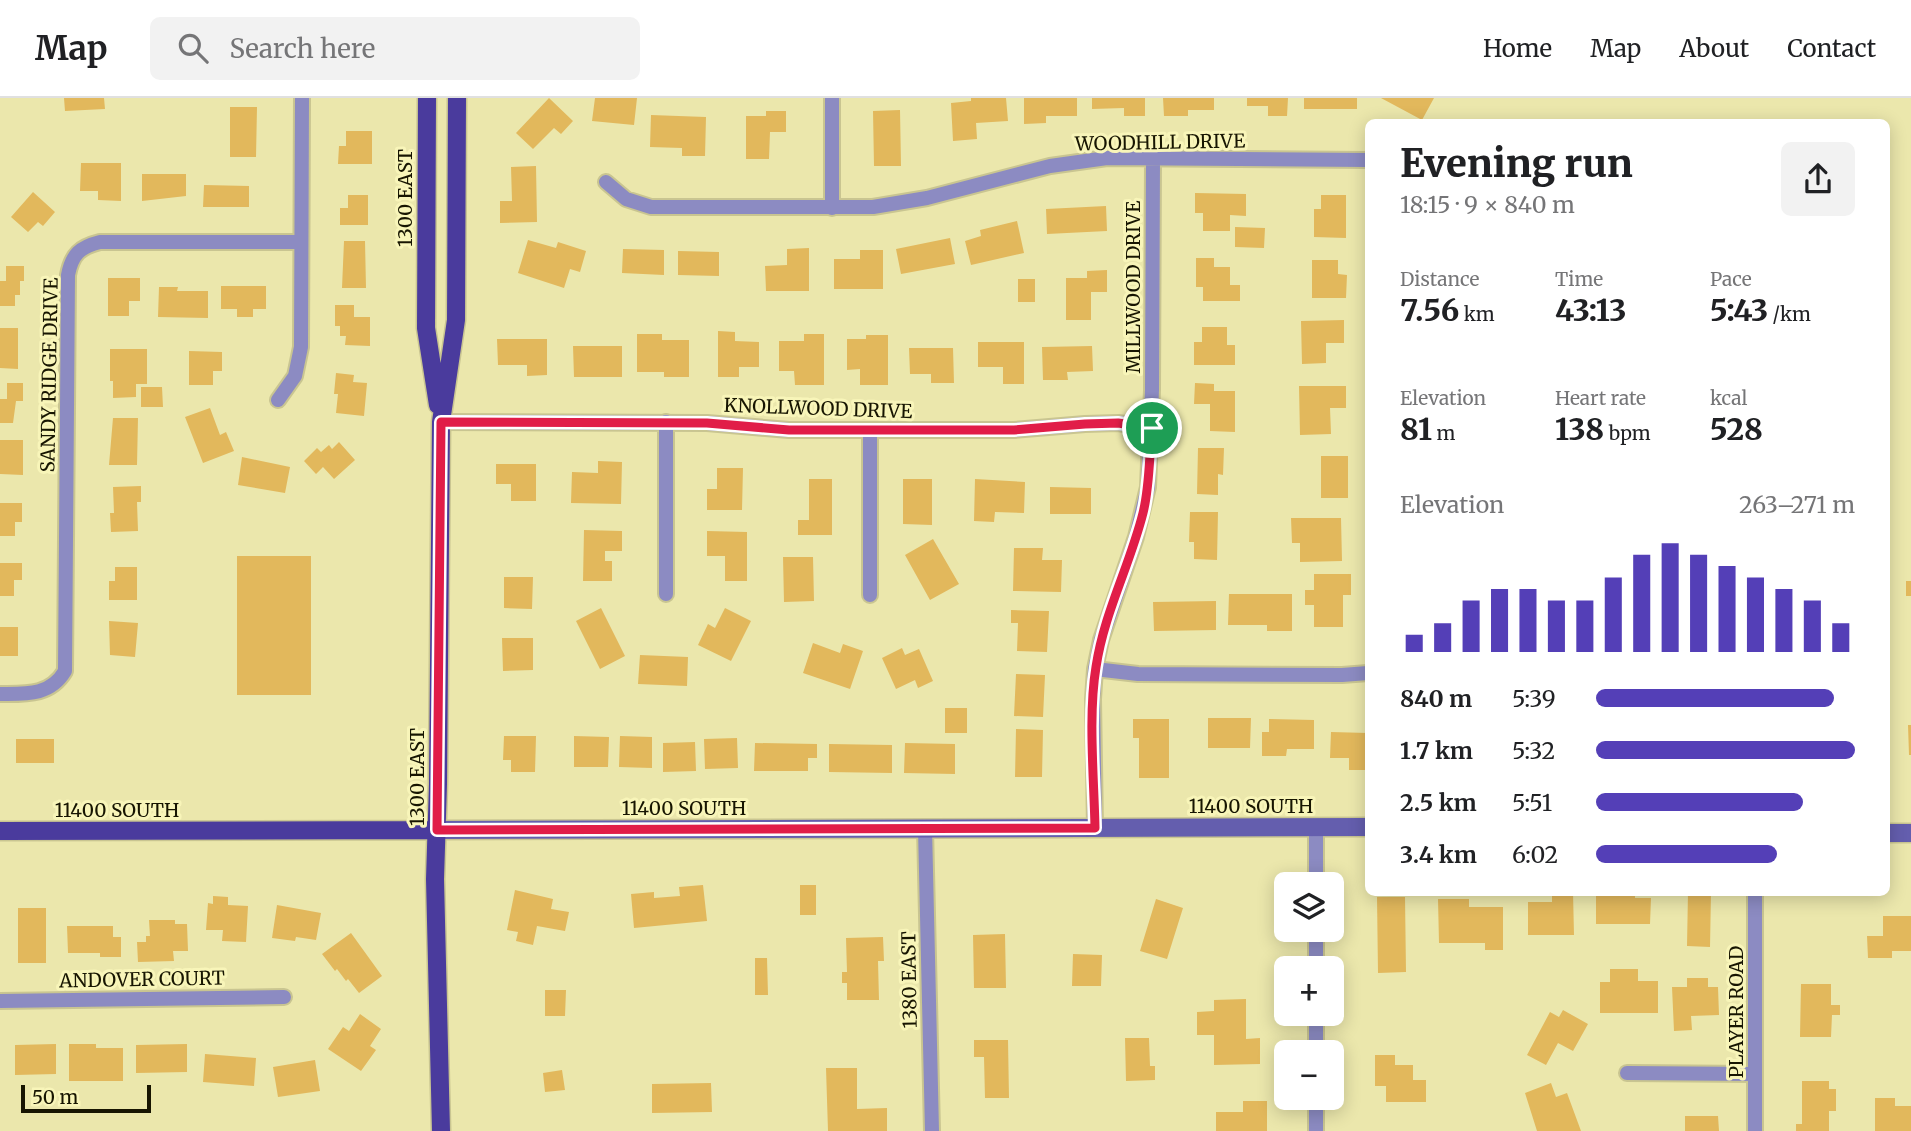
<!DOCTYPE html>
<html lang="en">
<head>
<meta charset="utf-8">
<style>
	body { margin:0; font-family:Merriweather,serif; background:#f2f2f2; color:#202124; height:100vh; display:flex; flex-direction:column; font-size:26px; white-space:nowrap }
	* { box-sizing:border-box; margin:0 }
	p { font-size:23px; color:#757577 }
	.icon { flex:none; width:38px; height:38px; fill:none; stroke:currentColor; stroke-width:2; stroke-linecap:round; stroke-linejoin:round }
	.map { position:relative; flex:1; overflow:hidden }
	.sheet { position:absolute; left:1365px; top:21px; width:525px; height:777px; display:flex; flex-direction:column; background:#fff; border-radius:10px; box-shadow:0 4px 18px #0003 }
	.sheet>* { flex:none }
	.fabs { position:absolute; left:1274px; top:774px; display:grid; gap:14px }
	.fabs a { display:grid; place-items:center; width:70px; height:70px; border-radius:10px; background:#fff; box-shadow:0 4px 18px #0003; font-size:35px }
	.scale { position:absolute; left:21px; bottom:18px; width:130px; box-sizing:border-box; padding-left:7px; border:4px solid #171501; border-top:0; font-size:19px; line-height:24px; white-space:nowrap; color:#171501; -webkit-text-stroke:5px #f8f5b9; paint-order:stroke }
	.pin { position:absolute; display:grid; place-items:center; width:60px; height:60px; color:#fff; margin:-30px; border:4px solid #fff; border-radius:50%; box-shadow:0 2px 7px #0007 }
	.round { display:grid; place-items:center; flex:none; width:74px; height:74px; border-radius:10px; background:#f2f2f2 }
	.summary { display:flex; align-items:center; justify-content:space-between; height:119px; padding:0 35px }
	h1 { font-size:38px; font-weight:800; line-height:52px }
	.figures { display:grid; grid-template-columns:repeat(3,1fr); gap:10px; height:119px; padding:7px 35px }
	.figures div { display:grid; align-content:center }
	.figures b { font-size:30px; font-weight:800 }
	.figures small { font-size:19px; font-weight:400 }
	.figures p { font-size:19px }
	.chart { height:196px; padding:14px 35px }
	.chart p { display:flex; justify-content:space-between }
	.chart svg { width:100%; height:126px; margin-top:7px; stroke:#543fb7; stroke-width:6 }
	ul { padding:0 35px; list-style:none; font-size:23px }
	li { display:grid; grid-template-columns:112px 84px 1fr; align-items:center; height:52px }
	li i { height:18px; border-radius:9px; background:#543fb7 }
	header { display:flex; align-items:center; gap:42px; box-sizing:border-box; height:98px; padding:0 35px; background:#fff; border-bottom:2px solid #e0e0e0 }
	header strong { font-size:33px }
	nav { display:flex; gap:38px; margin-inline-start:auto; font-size:24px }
	.search { width:490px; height:63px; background:#f2f2f2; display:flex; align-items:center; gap:18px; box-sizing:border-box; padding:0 24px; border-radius:10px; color:#757577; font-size:26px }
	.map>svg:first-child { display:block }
	.building { fill:#e2b85c }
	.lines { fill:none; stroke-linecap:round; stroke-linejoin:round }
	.minor-casing { stroke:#c9c591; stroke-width:18 }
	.secondary-casing { stroke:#c9c591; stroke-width:21 }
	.primary-casing { stroke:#c9c591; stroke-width:21 }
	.minor { stroke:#8c8bc2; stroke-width:14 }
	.secondary { stroke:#645eae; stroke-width:18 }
	.primary { stroke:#4a3b9d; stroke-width:18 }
	.route-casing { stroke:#fff; stroke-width:14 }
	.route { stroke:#e11d48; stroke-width:9 }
	.labels { text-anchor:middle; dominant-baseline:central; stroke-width:6; stroke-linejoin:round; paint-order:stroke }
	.street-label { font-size:19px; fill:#171501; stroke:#f8f5b9 }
</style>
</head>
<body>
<header>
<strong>Map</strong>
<div class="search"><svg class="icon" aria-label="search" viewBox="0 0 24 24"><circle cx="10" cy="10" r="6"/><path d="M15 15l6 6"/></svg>Search here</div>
<nav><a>Home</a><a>Map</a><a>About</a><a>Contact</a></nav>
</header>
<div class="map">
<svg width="1911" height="1033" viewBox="0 0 1911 1033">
	<rect width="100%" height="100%" fill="#ebe7ac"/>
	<path class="building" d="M64,0H104L105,11L65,13Z
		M549,0L573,23L561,36L554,30L533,51L516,35Z
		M595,0H637L634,27L592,23Z
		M971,0H1006L1008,23L976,25L977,41L953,43L951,5L971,3Z
		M1024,0H1077V18H1046V25L1024,26Z
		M1092,0H1145V18H1124V10L1092,11Z
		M1163,0H1214V12H1188V18H1164Z
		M1247,0H1288L1287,18H1268V8H1247Z
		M1304,0H1357V11H1304Z
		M1381,0H1434L1422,22Z
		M230,9H257L256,59H230Z
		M900,12L901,68H874L873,13Z
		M766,13H786V34H770L769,61H746V18H766Z
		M651,17L706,19L705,58H682V50L650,49Z
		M346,33H372V66H338L339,48H346Z
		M81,65H121V103L98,102V93H80Z
		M536,68L537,124L500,125V103H512L511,69Z
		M142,76H186V98L142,103Z
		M204,87L249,88V109H203Z
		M33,94L55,114L43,128L38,124L28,134L11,119Z
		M1195,95L1246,96V118L1230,117V133H1203V115H1195Z
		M348,97H368V127H340V110H348Z
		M1321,97H1346V140L1314,139V111H1321Z
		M1106,108L1107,133L1047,136L1046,111Z
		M1017,123L1024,155L971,167L965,143L981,138L980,132Z
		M1235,129L1265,130L1264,150L1235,149Z
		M950,140L955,166L901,176L896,151Z
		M528,142L556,150L558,144L586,153L580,174L570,171L564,190L518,175Z
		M344,143H365L366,190H342Z
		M809,150V193H766L765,168L787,167V151Z
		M623,151L664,152V177L622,175Z
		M860,152H883V191H834V161H860Z
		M678,153L719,154V178L678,177Z
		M1196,160H1214V169H1230V187H1240V203H1203V189H1196Z
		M1312,162H1338V176L1347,177L1346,200H1312Z
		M6,168H24V183H20V197H15V208H0V183H6Z
		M1107,172V194H1091V222H1066V180H1087V173Z
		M108,180H140V203H129V218H108Z
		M1018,181H1035V204H1018Z
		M221,188H266V211H253V219H237V211H221Z
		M159,189H178L177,193H208V220L158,219Z
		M335,207H354V219H370V248L345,247L346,238H340V228H335Z
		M1344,222V245H1326V265L1302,266L1301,223Z
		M1202,229H1227V247H1235V267H1194V244H1202Z
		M0,230H18V271L0,270Z
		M718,233L735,234V243L759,244V269H739V279H718Z
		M637,236H662V242H689V279H664V274H637Z
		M804,236H824V287H795L794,273H779V243H804Z
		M866,237H888V287H860V271L847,272V241H866Z
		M497,241H547V277L527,278V267H498Z
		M978,244H1024V286H1003V269H978Z
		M573,248H622V279H574Z
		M1092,248L1093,273L1067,274L1068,282H1043L1042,249Z
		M909,250H953L954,285H931V276H910Z
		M110,251H147V286H136V299L113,300V283H110Z
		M189,253L222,254V273H213V287H189Z
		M336,275L354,277L353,284L367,285L364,318L336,315L338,296H334Z
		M7,285H23V303H16L13,325H0V301H7Z
		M1195,285L1214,286V293H1235V334L1210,333V306H1194Z
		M1299,288H1346V310H1330L1331,336L1300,337Z
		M141,289H162L163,309H141Z
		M210,310L220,337L226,334L234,353L203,365L185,319Z
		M113,320H138L137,367H109Z
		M0,342H23V377L0,376Z
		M339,344L355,362L334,381L323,369L316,376L304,363L317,350L321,354L329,347L332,351Z
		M1198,350H1224L1223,377L1218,376V397L1197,396Z
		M1321,358H1348V400H1321Z
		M242,359L290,369L285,395L238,387Z
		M598,363L622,364L621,406L571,405L572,374L598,375Z
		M496,366H536V403H511V386H496Z
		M717,370H743L742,412H707V391H717Z
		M809,381H832V437H798V422H809Z
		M903,381H932V427L903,426Z
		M975,381L1025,384L1024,415L995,414L994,424L974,423Z
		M141,388V404H137L138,433L111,434L110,415H114L113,389Z
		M1050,389L1091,390V416H1050Z
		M0,405H22V424H15V438H0Z
		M1190,414H1218L1217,462L1194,461V444H1189Z
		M1291,420H1341L1342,463L1300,464V445H1292Z
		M584,432L622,433V453H605V463H612V483H583Z
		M707,433L747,434V483H725V458H707Z
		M933,441L959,486L930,502L905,457Z
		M1014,450H1043L1042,462H1062L1061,494L1013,493Z
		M237,458H311V597H237Z
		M783,459H813L814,503L784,504Z
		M0,465H22V482H14V498H0Z
		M115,469H137V502H109V483H115Z
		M1314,476H1351V497H1343V529H1314V507H1305V492H1314Z
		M504,479H533L532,511L504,510Z
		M1906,483H1911V498H1906Z
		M1229,496H1292V533H1267V527H1228Z
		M1216,503V532L1154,533L1153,504Z
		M601,510L625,558L600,571L576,523Z
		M725,510L751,523L731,563L698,547L708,526L715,530Z
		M1011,512L1049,513L1047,554L1017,553L1018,525H1011Z
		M109,523L138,525L135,559L110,557Z
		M0,529H18V558H0Z
		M502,540H533V572L503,573Z
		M813,545L840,555L843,546L863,553L850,591L803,575Z
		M902,550L905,557L919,551L933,583L918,590L915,582L896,591L882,560Z
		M640,557L688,559L687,588L638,586Z
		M1016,576L1045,577L1043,619L1014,618Z
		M945,610H967V635H945Z
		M1208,620H1251L1250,650H1208Z
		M1133,621H1169V680H1139V640H1133Z
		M1269,621L1314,622V651H1287L1286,658H1262V634H1269Z
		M1908,627H1911V657H1909Z
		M1016,631L1043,632L1042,679H1015Z
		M1331,634L1368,635L1367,672H1349V660H1330Z
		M504,638H536L535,674H511V662H503Z
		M574,638L609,639L608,669H574Z
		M620,638L652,639V670L619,669Z
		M737,640L738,670L705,671L704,641Z
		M16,641H54V665H16Z
		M695,644L696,673L663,674V645Z
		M755,645L817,646V660H808V673H754Z
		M905,645L955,646V676L904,675Z
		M829,646L892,647V675L829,674Z
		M703,787L707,823L634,830L631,796L654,794V800L680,798L679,789Z
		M800,787H816V817H800Z
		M515,792L553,801L551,811L569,814L565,833L537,828L533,847L516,843L518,834L507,832Z
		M1552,794H1573L1574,837H1528V804H1552Z
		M1596,794L1635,795V800H1651L1650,826H1596Z
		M1688,794H1711L1710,849L1687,848Z
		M213,798L228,799V807L248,808L246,844L222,843L223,832H206L208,805L213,806Z
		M1377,799H1405L1406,874L1378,875Z
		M1156,801L1183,810L1167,861L1140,853Z
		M1438,801H1469V809H1503V852H1485V845H1439Z
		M277,807L321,815L316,842L296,839L295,843L272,840Z
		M18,810H46V865H18Z
		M1883,818H1911V853H1892V860H1868L1867,838H1883Z
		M149,822H175V826H187L188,853H173L174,863L138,864L137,844H146V838H150Z
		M67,828H113V839H121V859H100V855H68Z
		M351,835L382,878L359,895L348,881L346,883L337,871L335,873L322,856Z
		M1005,836L1006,890H974L973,837Z
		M883,839L884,863H878L879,902H847V885H842V874H847L846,840Z
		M1073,856L1102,857L1101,888H1072Z
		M755,860H767L768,897H755Z
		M1610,871H1638V883H1658V915H1600V884H1610Z
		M1687,880H1708V889H1718L1719,917L1691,918L1692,932L1674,933L1672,889H1687Z
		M1801,886H1831V907H1840V917H1832L1831,939H1800Z
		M545,892H566L565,918H545Z
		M1246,901V941L1260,940V966L1214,967V937H1197V914L1214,913V902Z
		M1563,912L1588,926L1573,953L1558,945L1546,967L1527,957L1550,914L1559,919Z
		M360,916L381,931L370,948L376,952L361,973L328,951L343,929L349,933Z
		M1125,940H1149L1150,968H1155V982L1126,983Z
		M974,942H1008L1009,1000H985L984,959H974Z
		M56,946V976L15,977V947Z
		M69,946H96V950H123V983H69Z
		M187,946V974L136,975V947Z
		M205,956L256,960L254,988L203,984Z
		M1375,957H1395V967H1413V982H1426V1004H1386V988H1375Z
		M315,962L320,993L278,999L273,969Z
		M826,970H857V1011L887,1010V1033H828Z
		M562,972L565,992L545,994L543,975Z
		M1802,983H1829V991H1836V1013H1829V1033H1796V1026H1802Z
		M711,985L712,1014L652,1015V986Z
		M1551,985L1556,999L1567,995L1581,1033H1537L1525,995Z
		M1875,1000H1895V1008H1911V1033H1875Z
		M1243,1003H1267V1033H1216V1014H1243Z
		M1685,1018H1718L1719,1033H1685Z"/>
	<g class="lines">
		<defs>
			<path id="minor" d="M832,0V110
				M606,84L626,101L651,109H873L927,100L1050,68L1107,60L1368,62
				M278,302L295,278L301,249L302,0
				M441,324L707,325L789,332H1014L1085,326L1118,325L1152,330
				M666,496V324
				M870,497V333
				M1095,571L1138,576L1342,577L1368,575
				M0,596C26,596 50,598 65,573L68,177C72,156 80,149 100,144H301
				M1316,729V786
				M925,730L932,1033
				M1095,730L1093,601L1095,571L1101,542L1136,439L1148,389L1152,292L1153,61
				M1755,794V1033
				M1316,831V870
				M0,903L284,899
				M1316,915V954
				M1627,975L1755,976
				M1316,999V1033"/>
			<path id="secondary" d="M437,732L1368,729
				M1886,735H1911"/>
			<path id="primary" d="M427,0L426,230L438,307
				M0,733L437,732
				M441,1033L435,781L438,686L441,324L456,222L457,0"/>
		</defs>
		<use href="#minor" class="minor-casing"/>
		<use href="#secondary" class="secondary-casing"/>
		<use href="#primary" class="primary-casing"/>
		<use href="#minor" class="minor"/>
		<use href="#secondary" class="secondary"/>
		<use href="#primary" class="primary"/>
	</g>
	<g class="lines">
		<defs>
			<path id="route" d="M441,324L707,325L789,332H1014L1085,326L1118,325L1152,330C1149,358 1150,387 1143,415C1130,467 1104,515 1096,569C1088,617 1094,680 1095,730L437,732Z"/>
		</defs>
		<use href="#route" class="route-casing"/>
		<use href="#route" class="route"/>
	</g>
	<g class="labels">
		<g class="street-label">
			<text transform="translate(1160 44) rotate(-1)">WOODHILL DRIVE</text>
			<text transform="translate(405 100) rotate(-90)">1300 EAST</text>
			<text transform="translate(1133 189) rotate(-90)">MILLWOOD DRIVE</text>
			<text transform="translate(49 277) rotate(-89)">SANDY RIDGE DRIVE</text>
			<text transform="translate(818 310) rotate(2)">KNOLLWOOD DRIVE</text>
			<text transform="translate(417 679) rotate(-90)">1300 EAST</text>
			<text x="1251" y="708">11400 SOUTH</text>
			<text x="684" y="710">11400 SOUTH</text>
			<text x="117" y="712">11400 SOUTH</text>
			<text transform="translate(142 881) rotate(-1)">ANDOVER COURT</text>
			<text transform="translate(909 882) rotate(-91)">1380 EAST</text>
			<text transform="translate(1736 914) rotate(-90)">PLAYER ROAD</text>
		</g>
	</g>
</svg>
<div class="fabs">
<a><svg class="icon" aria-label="layers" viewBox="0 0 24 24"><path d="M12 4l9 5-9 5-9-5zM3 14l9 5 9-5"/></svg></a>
<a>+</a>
<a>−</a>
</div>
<div class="scale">50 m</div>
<div class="pin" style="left:1152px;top:330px;background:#1e9e55"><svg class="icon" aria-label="arrive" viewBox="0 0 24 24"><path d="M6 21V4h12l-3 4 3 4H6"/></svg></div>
<section class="sheet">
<div class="summary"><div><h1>Evening run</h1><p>18:15 · 9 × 840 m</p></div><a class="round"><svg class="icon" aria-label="share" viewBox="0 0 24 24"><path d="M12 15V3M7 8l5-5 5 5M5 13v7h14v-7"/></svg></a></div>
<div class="figures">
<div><p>Distance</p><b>7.56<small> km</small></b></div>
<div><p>Time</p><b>43:13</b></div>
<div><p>Pace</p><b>5:43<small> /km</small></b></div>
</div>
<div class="figures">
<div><p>Elevation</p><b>81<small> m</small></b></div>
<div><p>Heart rate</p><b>138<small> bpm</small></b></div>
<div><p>kcal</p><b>528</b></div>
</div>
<div class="chart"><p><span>Elevation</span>263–271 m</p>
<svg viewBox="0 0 160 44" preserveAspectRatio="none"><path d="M5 44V38M15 44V34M25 44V26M35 44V22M45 44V22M55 44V26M65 44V26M75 44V18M85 44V10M95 44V6M105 44V10M115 44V14M125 44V18M135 44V22M145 44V26M155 44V34"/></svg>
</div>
<ul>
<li><b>840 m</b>5:39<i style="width:92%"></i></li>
<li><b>1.7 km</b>5:32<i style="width:100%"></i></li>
<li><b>2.5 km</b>5:51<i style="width:80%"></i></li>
<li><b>3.4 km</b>6:02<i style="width:70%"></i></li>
</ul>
</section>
</div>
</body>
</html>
